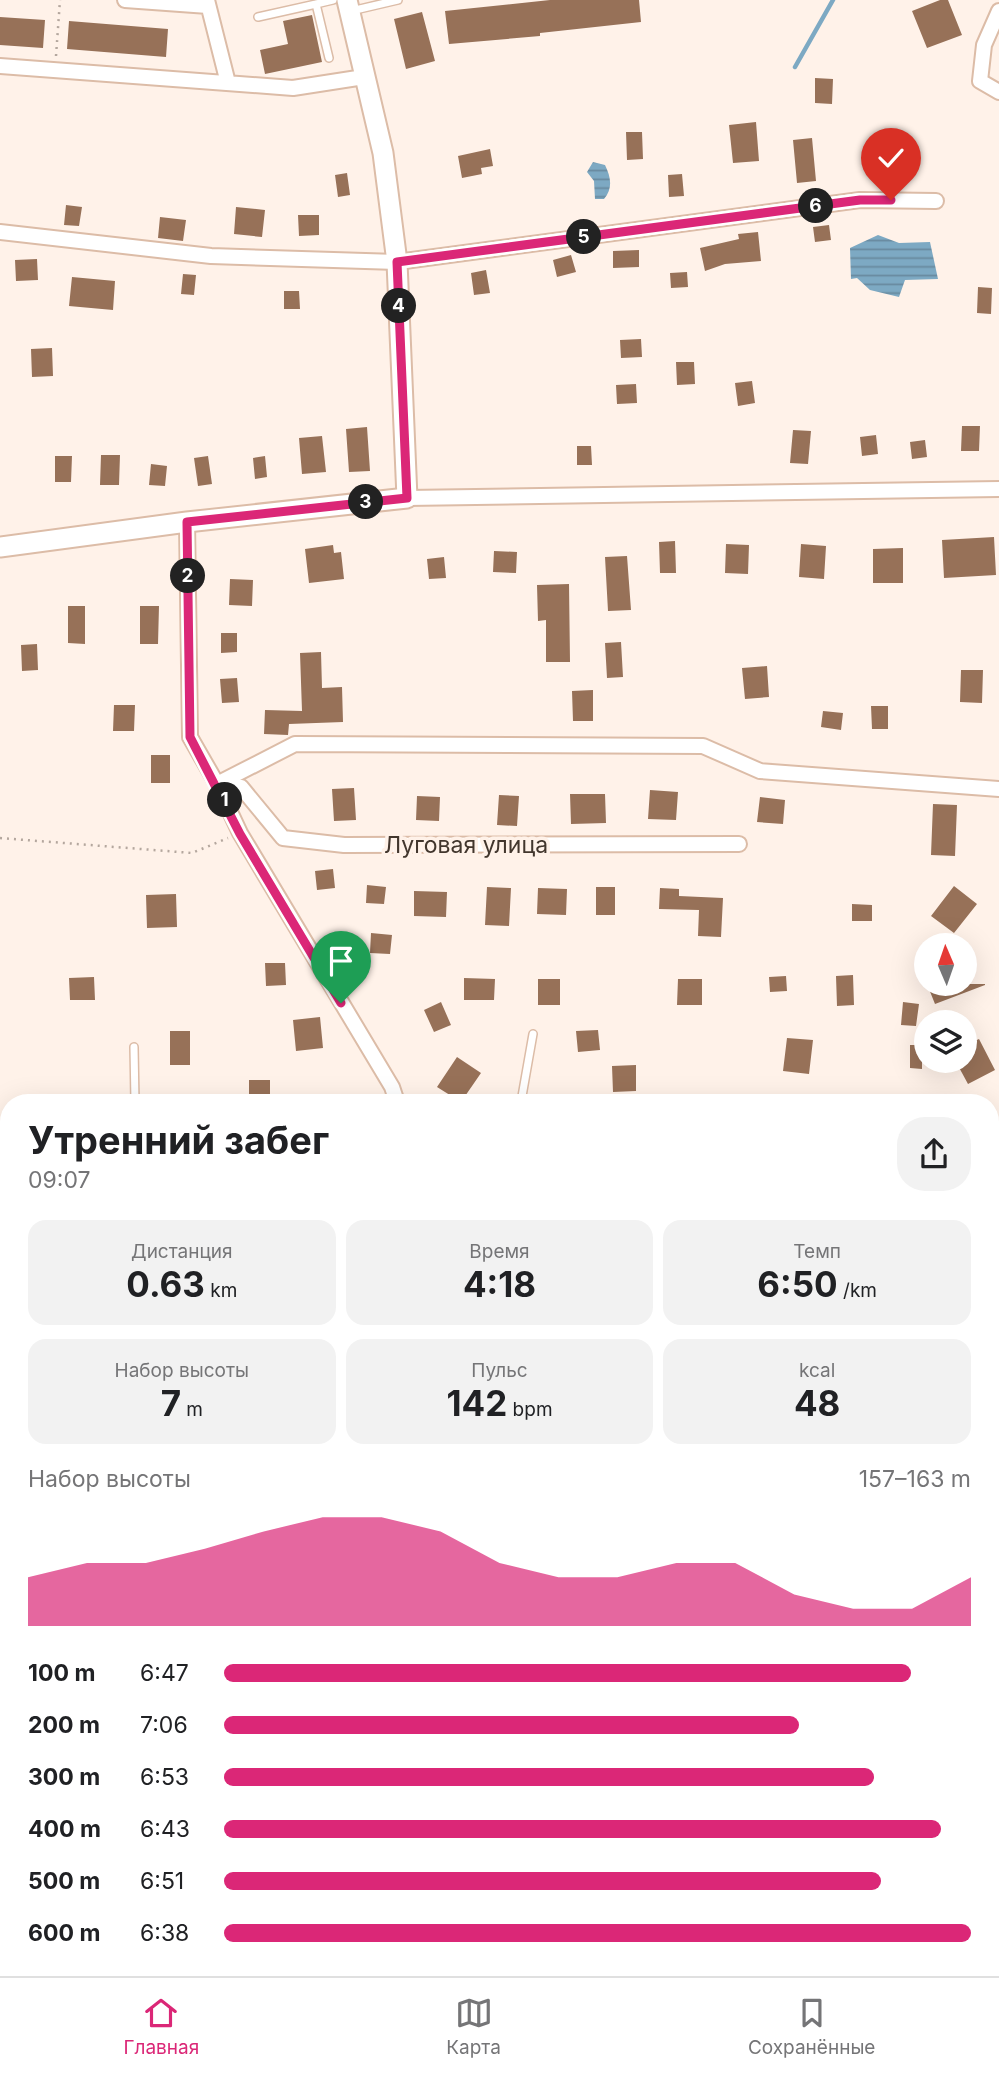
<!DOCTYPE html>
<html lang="ru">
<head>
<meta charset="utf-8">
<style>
	body { margin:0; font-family:Inter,sans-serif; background:#f2f2f2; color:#202124; height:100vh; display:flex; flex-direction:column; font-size:26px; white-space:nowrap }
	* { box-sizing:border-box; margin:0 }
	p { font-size:23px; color:#757577 }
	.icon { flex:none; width:38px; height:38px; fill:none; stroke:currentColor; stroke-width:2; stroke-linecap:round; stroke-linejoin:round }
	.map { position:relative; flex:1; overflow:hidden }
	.sheet { position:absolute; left:0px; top:1094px; width:999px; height:884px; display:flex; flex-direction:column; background:#fff; border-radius:28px 28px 0 0; box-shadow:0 7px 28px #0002 }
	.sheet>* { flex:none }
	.needle { width:46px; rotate:358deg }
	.tools { position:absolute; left:914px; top:933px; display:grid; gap:14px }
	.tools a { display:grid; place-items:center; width:63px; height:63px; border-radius:50%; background:#fff; box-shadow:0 7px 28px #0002; font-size:35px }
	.pin { position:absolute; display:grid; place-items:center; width:60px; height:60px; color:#fff; margin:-72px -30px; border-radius:50% 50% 50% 0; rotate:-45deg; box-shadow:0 0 7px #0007 }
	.pin .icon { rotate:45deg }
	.km { position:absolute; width:35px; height:35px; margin:-18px; border-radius:50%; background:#222; color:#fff; font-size:19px; line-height:35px; text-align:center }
	.round { display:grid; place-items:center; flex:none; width:74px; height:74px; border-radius:28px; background:#f2f2f2 }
	.summary { display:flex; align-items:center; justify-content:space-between; height:119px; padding:0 28px }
	h1 { font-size:38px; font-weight:700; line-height:52px }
	.stats { display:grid; grid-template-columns:repeat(3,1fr); gap:10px; height:119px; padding:7px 28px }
	.stats div { display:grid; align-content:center; border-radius:18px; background:#f2f2f2; text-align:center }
	.stats b { font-size:35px; font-weight:700 }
	.stats small { font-size:19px; font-weight:400 }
	.stats p { font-size:19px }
	.chart { height:196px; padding:14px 28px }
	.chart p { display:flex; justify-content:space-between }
	.chart svg { width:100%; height:126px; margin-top:7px; fill:#db2777; opacity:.7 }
	ul { padding:0 28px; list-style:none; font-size:23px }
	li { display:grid; grid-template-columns:112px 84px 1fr; align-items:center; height:52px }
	li i { height:18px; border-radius:9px; background:#db2777 }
	.menu { display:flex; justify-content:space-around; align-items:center; height:98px; border-top:2px solid #e0e0e0; background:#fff; font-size:19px; color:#757577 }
	.menu a { display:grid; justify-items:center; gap:4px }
	.menu .current { color:#db2777 }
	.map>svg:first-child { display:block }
	.forest { fill:url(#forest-firs) }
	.water { fill:url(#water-rules) }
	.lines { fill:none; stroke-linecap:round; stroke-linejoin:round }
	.stream { stroke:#7da9c3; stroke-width:4.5 }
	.building { fill:#977158 }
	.service-casing { stroke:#dcbca7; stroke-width:10 }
	.minor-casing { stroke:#dcbca7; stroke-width:18 }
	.tertiary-casing { stroke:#dcbca7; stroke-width:23 }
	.path { stroke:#b4a79e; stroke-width:2.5; stroke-dasharray:2 5; stroke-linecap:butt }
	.service { stroke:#fff; stroke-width:7 }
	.minor { stroke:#fff; stroke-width:14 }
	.tertiary { stroke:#fff; stroke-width:19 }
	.route-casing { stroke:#fff; stroke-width:14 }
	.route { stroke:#db2777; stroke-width:9 }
	.labels { text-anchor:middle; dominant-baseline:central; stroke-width:7; stroke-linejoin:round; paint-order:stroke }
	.street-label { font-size:23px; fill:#42362d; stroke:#fff2e9 }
</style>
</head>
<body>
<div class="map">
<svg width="999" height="1976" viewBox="0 0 999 1976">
	<defs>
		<pattern id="forest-firs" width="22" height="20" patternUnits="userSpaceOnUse" patternTransform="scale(1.75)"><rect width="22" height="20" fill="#d1d8b5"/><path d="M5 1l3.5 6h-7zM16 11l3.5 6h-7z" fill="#b5ba9c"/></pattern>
		<pattern id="water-rules" width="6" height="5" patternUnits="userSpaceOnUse" patternTransform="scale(1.75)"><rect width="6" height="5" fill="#7da9c3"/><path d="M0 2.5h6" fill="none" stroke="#688a9f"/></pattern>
	</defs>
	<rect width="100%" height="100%" fill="#fff2e9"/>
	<path class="forest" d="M990,1468H999V1976H649V1969H990Z"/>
	<path class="water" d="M593,162L605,165C611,177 613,189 604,199H595L594,181L587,172Z
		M878,235L899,243L930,242L938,279L905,280L899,297L870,290L857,278L851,279L850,248Z"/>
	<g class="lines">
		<path class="stream" d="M795,67L833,0
			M0,1453L9,1452"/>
	</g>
	<path class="building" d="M550,0H639L641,22L540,33V36L449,44L445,11Z
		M940,0H948L962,35L927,48L912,11Z
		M422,12L435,61L406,69L394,19Z
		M312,15L322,62L265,74L260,50L288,44L283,21Z
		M0,17L45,20L43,48L0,45Z
		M69,21L168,29L166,57L67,49Z
		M815,78L833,79L832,104L815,103Z
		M756,122L759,161L733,163L729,125Z
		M626,132H642L643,159L627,160Z
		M812,138L816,181L797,183L793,140Z
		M490,149L493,166L481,168L482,174L462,178L458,156Z
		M347,173L350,195L338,197L335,175Z
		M682,174L684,196L669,197L668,175Z
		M66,205L82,207L79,226L64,225Z
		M236,207L265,210L262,237L234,234Z
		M298,215H319V235L299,236Z
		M160,217L186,220L183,241L158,238Z
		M829,225L831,240L815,242L813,227Z
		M758,232L761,261L725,264L705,271L700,248L739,239L738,234Z
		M639,250V267L613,268V251Z
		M571,255L576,272L557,277L553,260Z
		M37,259L38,280L16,281L15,260Z
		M486,270L490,293L474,295L471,273Z
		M687,272L688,287L671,288L670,273Z
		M183,274L196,275L194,295L181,294Z
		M72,277L115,281L113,310L69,306Z
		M978,287L992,288L991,314L977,313Z
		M284,291H299L300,309H284Z
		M641,339L642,357L621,358L620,340Z
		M52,348L53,376L32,377L31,349Z
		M676,362H694L695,384L677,385Z
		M752,381L755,403L738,406L735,383Z
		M636,384L637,403L617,404L616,385Z
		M962,426H980L979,451H961Z
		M367,427L370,471L349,472L346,429Z
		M793,430L811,431L808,464L790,463Z
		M876,435L878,454L862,456L860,437Z
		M322,436L326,472L302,474L299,438Z
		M925,440L927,457L912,459L910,442Z
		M577,446H591L592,465H577Z
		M101,455H120L119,485H100Z
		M55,456H72L71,482H55Z
		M208,456L212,484L198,486L194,458Z
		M265,456L267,477L255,479L253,458Z
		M151,464L167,466L165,486L149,485Z
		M994,537L996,575L944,578L942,540Z
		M675,541L676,573H660L659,542Z
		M726,544L749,545L748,574L725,573Z
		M801,544L826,546L824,579L799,577Z
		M333,545L334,553L341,552L344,579L309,583L305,549Z
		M903,548V583H873V549Z
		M494,551L517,552L516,573L493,572Z
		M627,556L631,610L608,611L605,557Z
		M444,557L446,578L429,579L427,559Z
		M230,579L253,580L252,606L229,605Z
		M569,584L570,662H546V620L538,621L537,585Z
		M68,606H85V644L68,643Z
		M140,606H159L158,644H140Z
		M221,633H237V652L221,653Z
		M621,642L623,677L607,678L605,643Z
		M37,644L38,670L22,671L21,645Z
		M321,652L322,688L342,687L343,722L289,724L288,735L264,734L265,710L302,711L300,653Z
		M767,666L769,697L745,699L742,668Z
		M961,670H983L982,703L960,702Z
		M237,678L239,702L222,703L220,679Z
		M593,690V721H573L572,691Z
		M114,705H135L134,731H113Z
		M871,706H888V729H872Z
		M823,711L843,713L841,730L821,727Z
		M151,755H170V783H151Z
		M354,788L356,820L334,821L332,789Z
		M650,790L678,792L676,820L648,819Z
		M570,794H605L606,823L571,824Z
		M499,795L519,796L517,826L497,825Z
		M417,796L440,797L439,821L416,820Z
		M760,797L785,800L783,824L757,822Z
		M933,804L957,805L955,856L931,855Z
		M333,869L335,888L317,890L315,871Z
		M367,885L386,887L384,904L366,903Z
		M954,886L977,904L954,933L931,916Z
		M487,887L511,888L509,926L485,925Z
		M596,887H615V915H596Z
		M538,888L567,889L566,915L537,914Z
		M660,888L679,889V896L723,898L721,937L698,936L699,910L659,909Z
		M414,891L447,892L446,917L414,916Z
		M176,894L177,927L147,928L146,895Z
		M852,904L872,905V921H852Z
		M371,933L392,935L390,954L370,953Z
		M265,963H285L286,985L266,986Z
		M853,975L854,1005L837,1006L836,976Z
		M786,976L787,991L770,992L769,977Z
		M94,977L95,1000H70L69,978Z
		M464,978L495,979L494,1000H464Z
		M538,979H560V1005H538Z
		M678,979H702V1005H677Z
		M927,984H985V985L935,1004Z
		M441,1002L451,1025L434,1032L424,1010Z
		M903,1002L919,1004L916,1026L901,1025Z
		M320,1017L323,1048L296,1051L293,1020Z
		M598,1030L600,1050L578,1052L576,1031Z
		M170,1031H190V1065H170Z
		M787,1038L813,1040L809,1074L783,1071Z
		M979,1039L995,1070L968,1084L955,1060H964V1046Z
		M910,1045H922V1069L910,1068Z
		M457,1057L481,1073L461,1102L437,1087Z
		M636,1065V1091L613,1092L612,1066Z
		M249,1080H270V1098H249Z"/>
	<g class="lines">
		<defs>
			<path id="service" d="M351,11L398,0
				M258,17L316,4
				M329,58L316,4L333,0
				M134,1047L135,1102
				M521,1102L533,1034
				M117,1969V1976
				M290,1976V1969
				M452,1976L481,1969"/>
			<path id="minor" d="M125,0L208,6
				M207,0L228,83
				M999,11L984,45L980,81L999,92
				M0,66L293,88L364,77
				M0,232L211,256L397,262L860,200L936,201
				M407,498L999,489
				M187,522L190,737L217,784L241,787L283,838L344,845L739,844
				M397,1102L392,1087L240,833L217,784L295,744L703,746L760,771L999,789
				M0,1173H9"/>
			<path id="tertiary" d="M0,547L187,522L407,498L397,262L383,153L347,0"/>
		</defs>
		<use href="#service" class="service-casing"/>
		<use href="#minor" class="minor-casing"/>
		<use href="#tertiary" class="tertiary-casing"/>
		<path class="path" d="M56,56L60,0
			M0,838L192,853L228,838
			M672,1969V1976"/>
		<use href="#service" class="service"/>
		<use href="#minor" class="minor"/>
		<use href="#tertiary" class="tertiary"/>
	</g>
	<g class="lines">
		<defs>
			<path id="route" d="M341,1003L240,834L190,737L187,522L407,498L397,262L860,200H891"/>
		</defs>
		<use href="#route" class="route-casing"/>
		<use href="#route" class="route"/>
	</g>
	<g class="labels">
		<g class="street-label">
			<text x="466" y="845">Луговая улица</text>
		</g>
	</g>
</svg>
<div class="tools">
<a><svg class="needle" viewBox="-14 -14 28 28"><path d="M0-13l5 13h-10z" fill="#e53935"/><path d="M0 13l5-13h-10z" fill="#757577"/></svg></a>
<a><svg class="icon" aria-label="layers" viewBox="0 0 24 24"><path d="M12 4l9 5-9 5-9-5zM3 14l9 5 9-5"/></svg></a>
</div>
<div class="pin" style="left:341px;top:1003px;background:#1e9e55"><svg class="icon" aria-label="arrive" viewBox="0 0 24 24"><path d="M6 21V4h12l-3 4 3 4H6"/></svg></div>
<div class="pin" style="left:891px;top:200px;background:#d93025"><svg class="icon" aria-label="check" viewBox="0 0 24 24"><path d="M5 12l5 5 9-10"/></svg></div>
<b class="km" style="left:225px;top:800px">1</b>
<b class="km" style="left:188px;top:576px">2</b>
<b class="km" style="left:366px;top:502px">3</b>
<b class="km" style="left:399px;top:306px">4</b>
<b class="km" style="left:584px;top:237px">5</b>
<b class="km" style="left:816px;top:206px">6</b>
<section class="sheet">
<div class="summary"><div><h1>Утренний забег</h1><p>09:07</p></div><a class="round"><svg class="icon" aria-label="share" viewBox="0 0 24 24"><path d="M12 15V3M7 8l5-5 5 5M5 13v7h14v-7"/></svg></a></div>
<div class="stats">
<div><p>Дистанция</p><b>0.63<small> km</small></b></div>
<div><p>Время</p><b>4:18</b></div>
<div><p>Темп</p><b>6:50<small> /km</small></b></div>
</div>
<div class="stats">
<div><p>Набор высоты</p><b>7<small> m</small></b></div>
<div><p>Пульс</p><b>142<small> bpm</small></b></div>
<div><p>kcal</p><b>48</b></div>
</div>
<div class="chart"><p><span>Набор высоты</span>157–163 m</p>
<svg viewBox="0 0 160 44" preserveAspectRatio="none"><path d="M0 44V27L10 22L20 22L30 17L40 11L50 6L60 6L70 11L80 22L90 27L100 27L110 22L120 22L130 33L140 38L150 38L160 27V44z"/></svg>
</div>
<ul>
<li><b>100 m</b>6:47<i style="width:92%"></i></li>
<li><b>200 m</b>7:06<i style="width:77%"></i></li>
<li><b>300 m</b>6:53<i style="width:87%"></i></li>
<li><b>400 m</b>6:43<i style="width:96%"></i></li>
<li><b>500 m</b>6:51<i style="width:88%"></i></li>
<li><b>600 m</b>6:38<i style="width:100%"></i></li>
</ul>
</section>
</div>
<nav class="menu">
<a class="current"><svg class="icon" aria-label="home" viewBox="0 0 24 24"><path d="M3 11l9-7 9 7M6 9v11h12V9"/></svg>Главная</a>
<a><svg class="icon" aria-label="map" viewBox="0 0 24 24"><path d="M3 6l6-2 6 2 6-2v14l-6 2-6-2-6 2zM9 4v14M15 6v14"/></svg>Карта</a>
<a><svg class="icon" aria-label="saved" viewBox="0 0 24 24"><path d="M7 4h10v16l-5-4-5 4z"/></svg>Сохранённые</a>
</nav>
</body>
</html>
